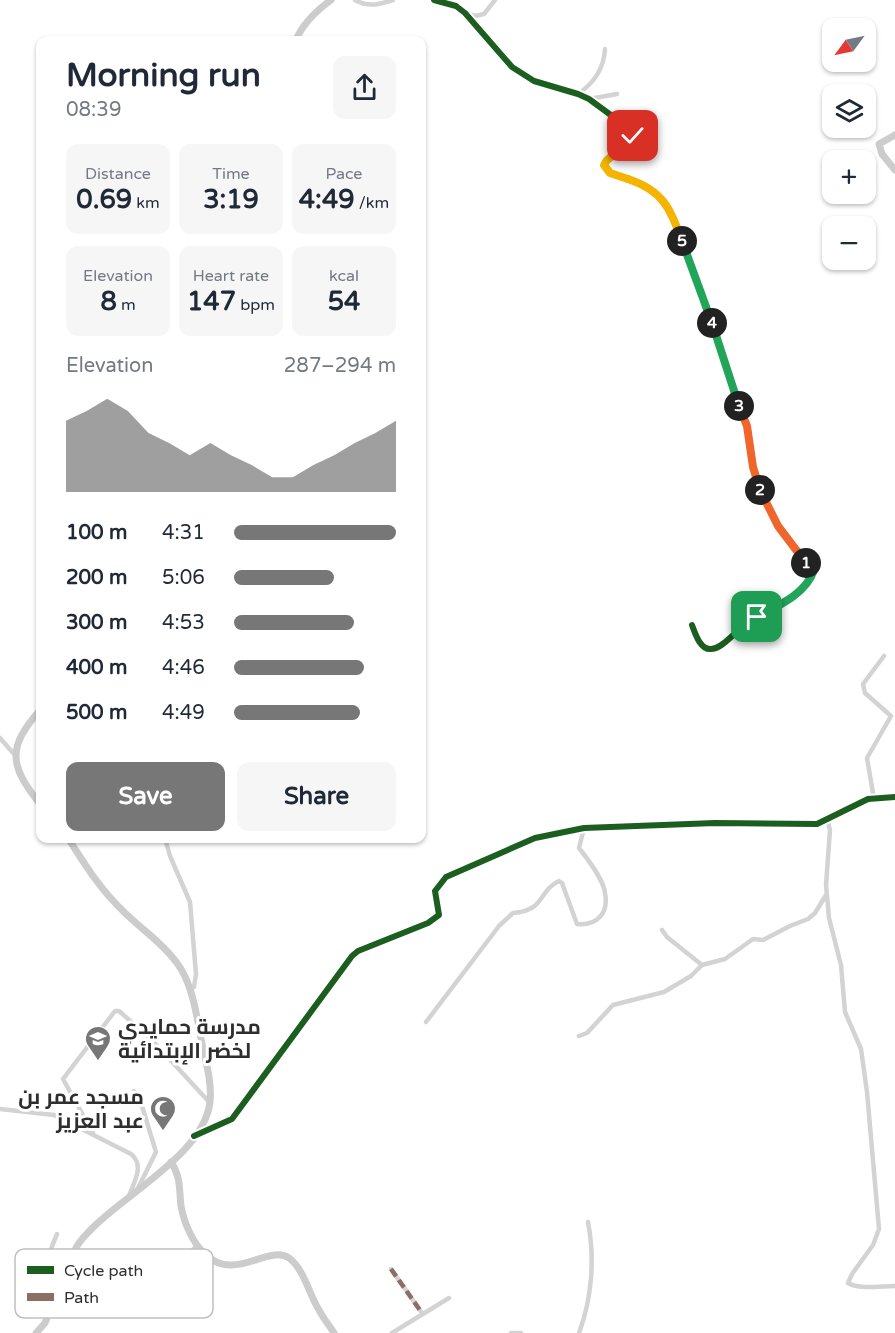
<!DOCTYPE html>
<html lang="en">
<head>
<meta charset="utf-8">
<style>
	body { margin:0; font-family:"Varela Round",Cairo,sans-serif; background:#f6f6f7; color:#1f2937; height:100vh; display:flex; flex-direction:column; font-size:22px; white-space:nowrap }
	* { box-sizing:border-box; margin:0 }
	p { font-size:20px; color:#747a83 }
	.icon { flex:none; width:33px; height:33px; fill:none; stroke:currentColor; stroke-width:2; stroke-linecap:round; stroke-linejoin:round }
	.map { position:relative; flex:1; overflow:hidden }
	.side { position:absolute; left:36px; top:36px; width:390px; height:807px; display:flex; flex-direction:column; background:#fff; border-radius:12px; box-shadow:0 2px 4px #0004 }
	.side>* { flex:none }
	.needle { width:39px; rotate:237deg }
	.controls { position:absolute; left:822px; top:18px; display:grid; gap:12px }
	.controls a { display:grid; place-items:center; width:54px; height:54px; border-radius:12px; background:#fff; box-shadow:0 2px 4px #0004; font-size:30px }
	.pin { position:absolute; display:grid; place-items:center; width:51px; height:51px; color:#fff; margin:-26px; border-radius:12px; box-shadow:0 3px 9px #0006 }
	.km { position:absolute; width:30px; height:30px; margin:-15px; border-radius:50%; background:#222; color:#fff; font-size:16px; line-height:30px; text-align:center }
	.round { display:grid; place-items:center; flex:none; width:63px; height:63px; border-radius:12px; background:#f6f6f7 }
	.overview { display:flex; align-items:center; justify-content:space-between; height:102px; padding:0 30px }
	h1 { font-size:33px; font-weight:700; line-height:45px }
	.figures { display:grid; grid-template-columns:repeat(3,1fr); gap:9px; height:102px; padding:6px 30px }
	.figures div { display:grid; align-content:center; border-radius:12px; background:#f6f6f7; text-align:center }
	.figures b { font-size:26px; font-weight:700 }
	.figures small { font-size:16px; font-weight:400 }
	.figures p { font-size:16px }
	.chart { height:168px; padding:12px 30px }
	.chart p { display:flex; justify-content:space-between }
	.chart svg { width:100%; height:108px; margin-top:6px; fill:#777; opacity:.7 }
	.action { display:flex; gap:12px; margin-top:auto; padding:12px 30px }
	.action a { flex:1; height:69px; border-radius:12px; background:#777; color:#fff; font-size:24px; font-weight:700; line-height:69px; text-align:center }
	.action a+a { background:#f6f6f7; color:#1f2937 }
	ul { padding:0 30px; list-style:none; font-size:20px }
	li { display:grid; grid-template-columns:96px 72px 1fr; align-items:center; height:45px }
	li i { height:15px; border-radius:8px; background:#777 }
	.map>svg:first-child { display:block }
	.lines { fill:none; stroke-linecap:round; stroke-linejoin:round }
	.street { stroke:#d3d3d3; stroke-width:4.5 }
	.secondary { stroke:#ccc; stroke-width:7 }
	.quiet { stroke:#8d6e63; stroke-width:4.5; stroke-dasharray:9 4.5; stroke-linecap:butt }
	.cycleway-casing { stroke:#fff; stroke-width:10 }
	.cycleway { stroke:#1b5e20; stroke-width:6 }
	.split-1-casing { stroke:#fff; stroke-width:12 }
	.split-2-casing { stroke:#fff; stroke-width:12 }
	.split-3-casing { stroke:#fff; stroke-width:12 }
	.split-4-casing { stroke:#fff; stroke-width:12 }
	.split-5-casing { stroke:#fff; stroke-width:12 }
	.split-6-casing { stroke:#fff; stroke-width:12 }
	.split-7-casing { stroke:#fff; stroke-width:12 }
	.split-1 { stroke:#22a559; stroke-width:8 }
	.split-2 { stroke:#f0652b; stroke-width:8 }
	.split-3 { stroke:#f0652b; stroke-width:8 }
	.split-4 { stroke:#22a559; stroke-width:8 }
	.split-5 { stroke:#22a559; stroke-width:8 }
	.split-6 { stroke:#f5b400; stroke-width:8 }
	.split-7 { stroke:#f5b400; stroke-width:8 }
	.labels { text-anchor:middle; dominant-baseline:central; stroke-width:6; stroke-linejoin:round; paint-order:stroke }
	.poi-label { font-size:21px; font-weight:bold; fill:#2e2e2e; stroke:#fff; text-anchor:start }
	.key { fill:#fff; stroke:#c0c0c0; stroke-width:1.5 }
	.key-label { font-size:16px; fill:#2e2e2e }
</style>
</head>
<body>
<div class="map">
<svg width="895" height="1333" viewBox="0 0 895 1333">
	<rect width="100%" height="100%" fill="#fff"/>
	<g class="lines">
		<path class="street" d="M355,0C369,8 379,4 393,0
			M434,0L456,6L465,13L512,67L534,81L578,94L589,99L623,124L637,143C628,153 610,151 604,164C609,177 637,182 649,189C657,194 663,201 670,208C697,280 723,352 747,424C751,439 750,455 753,470C761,508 787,544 815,570C811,579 808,583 801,589C783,607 758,615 738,631C731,636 721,649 711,649C700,650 695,633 692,625
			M465,12L475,16L484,14L495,0
			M578,94C594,83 604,69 605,49
			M589,99L617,94
			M0,738L14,754
			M874,799L867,758L891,716L865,693L863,684L884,656
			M827,819L830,830L826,885L829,918L841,965L845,1012L861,1049L867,1092L879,1229L873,1245L852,1274L848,1283C860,1290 881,1286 895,1286
			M165,838L170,856L190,902L196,974L194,987L190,990
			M662,930L667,937L702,965
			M426,1022L499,926L513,913C545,911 538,891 559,881L562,883L577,924C597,926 609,913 605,893C604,881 587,858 579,848L584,828
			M579,1036L587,1033L613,1005L664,992L691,976L702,965L725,959L753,939L763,940L790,926L808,919L815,913L826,895
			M134,1091L142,1106L156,1152L137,1190
			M0,1109L54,1115L131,1154C145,1165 134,1182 129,1196
			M94,1135L63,1079L115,1011H119L152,1040L210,1103
			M391,1269L422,1313
			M135,1306L160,1293L190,1272L192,1251L197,1245
			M50,1311C39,1281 45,1262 57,1234
			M392,1333L449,1298
			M511,1333H521
			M579,1333C592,1298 595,1258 588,1222"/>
		<path class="secondary" d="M296,40C303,23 316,11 331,0
			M895,135L879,144L882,154L895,170
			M40,710C7,748 9,765 40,804
			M194,1136L232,1119L352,956L358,951L428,923L439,915L435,891L446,877L535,838L584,828L715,823L817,824L868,799L895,797
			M171,1162C181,1177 179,1189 181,1206C184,1223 193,1244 206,1255C234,1282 270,1244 289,1258C304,1269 309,1294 319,1310C323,1318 329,1325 334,1333
			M36,1333L45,1323C51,1307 58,1292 65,1277C69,1266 72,1253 79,1243C112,1199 203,1159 210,1102C212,1082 206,1063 202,1044C197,1019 194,991 181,969C167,946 142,930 123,911C100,889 85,865 68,838"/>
		<path class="quiet" d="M391,1269L422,1313"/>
		<defs>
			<path id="cycleway" d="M434,0L456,6L465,13L512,67L534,81L578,94L589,99L623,124L637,143C628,153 610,151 604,164C609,177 637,182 649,189C657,194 663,201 670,208C697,280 723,352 747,424C751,439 750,455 753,470C761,508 787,544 815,570C811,579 808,583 801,589C783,607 758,615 738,631C731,636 721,649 711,649C700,650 695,633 692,625
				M194,1136L232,1119L352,956L358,951L428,923L439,915L435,891L446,877L535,838L584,828L715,823L817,824L868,799L895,797"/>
		</defs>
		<use href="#cycleway" class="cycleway-casing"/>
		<use href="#cycleway" class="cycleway"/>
	</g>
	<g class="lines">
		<defs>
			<path id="split-1" d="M757,617C778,606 806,594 814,570L806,563"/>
			<path id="split-2" d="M760,490L778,526L806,563"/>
			<path id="split-3" d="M739,406L747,426L753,467L760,490"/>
			<path id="split-4" d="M712,323L739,406"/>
			<path id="split-5" d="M682,241L712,323"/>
			<path id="split-6" d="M628,179C664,191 670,209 682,241"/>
			<path id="split-7" d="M628,179L610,173L604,165C610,151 628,153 637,143L633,136"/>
		</defs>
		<use href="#split-1" class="split-1-casing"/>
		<use href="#split-2" class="split-2-casing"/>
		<use href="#split-3" class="split-3-casing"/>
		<use href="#split-4" class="split-4-casing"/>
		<use href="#split-5" class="split-5-casing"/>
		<use href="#split-6" class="split-6-casing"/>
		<use href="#split-7" class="split-7-casing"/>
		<use href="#split-1" class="split-1"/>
		<use href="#split-2" class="split-2"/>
		<use href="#split-3" class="split-3"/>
		<use href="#split-4" class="split-4"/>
		<use href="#split-5" class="split-5"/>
		<use href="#split-6" class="split-6"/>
		<use href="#split-7" class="split-7"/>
	</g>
	<defs>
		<symbol id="school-pin" viewBox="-11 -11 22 30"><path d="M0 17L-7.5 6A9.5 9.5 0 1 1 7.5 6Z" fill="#777" stroke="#fff"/><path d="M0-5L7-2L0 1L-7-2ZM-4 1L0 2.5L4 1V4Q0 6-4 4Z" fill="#fff"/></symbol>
		<symbol id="mosque-pin" viewBox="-11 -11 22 30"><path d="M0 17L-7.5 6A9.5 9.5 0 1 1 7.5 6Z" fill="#777" stroke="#fff"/><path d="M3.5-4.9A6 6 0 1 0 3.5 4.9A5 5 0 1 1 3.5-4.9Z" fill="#fff"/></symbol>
	</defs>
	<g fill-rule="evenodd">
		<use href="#school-pin" x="83" y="1024" width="30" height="40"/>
		<use href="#mosque-pin" x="148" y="1094" width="30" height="40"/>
	</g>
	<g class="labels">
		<g class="poi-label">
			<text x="118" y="1027">مدرسة حمايدي<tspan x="118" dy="24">لخضر الإبتدائية</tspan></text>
			<text x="144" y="1097" text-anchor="end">مسجد عمر بن<tspan x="144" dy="24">عبد العزيز</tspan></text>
		</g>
	</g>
	<rect x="15" y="1249" width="198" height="69" rx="9" class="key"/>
	<rect x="27" y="1266" width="27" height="8" fill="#1b5e20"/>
	<rect x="27" y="1293" width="27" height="8" fill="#8d6e63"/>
	<g class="key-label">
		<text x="64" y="1276">Cycle path</text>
		<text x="64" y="1303">Path</text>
	</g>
</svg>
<div class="controls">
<a><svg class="needle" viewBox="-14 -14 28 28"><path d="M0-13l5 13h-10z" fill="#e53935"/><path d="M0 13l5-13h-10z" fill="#747a83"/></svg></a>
<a><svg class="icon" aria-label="layers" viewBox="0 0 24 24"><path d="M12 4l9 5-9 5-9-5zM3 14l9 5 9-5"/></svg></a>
<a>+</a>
<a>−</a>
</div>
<div class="pin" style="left:757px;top:617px;background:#1e9e55"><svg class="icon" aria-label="arrive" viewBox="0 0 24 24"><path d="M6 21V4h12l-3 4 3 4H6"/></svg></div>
<div class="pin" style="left:633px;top:136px;background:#d93025"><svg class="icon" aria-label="check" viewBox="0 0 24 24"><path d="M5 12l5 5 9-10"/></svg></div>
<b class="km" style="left:806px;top:563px">1</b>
<b class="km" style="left:760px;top:490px">2</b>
<b class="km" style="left:739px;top:406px">3</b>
<b class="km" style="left:712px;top:323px">4</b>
<b class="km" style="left:682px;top:241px">5</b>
<section class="side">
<div class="overview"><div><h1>Morning run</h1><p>08:39</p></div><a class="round"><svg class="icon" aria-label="share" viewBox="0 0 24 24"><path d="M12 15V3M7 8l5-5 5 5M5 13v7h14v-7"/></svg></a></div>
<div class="figures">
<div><p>Distance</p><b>0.69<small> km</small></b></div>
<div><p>Time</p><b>3:19</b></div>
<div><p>Pace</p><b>4:49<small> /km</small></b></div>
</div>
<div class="figures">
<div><p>Elevation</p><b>8<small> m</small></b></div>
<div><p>Heart rate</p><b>147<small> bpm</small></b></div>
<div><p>kcal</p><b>54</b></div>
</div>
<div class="chart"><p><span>Elevation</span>287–294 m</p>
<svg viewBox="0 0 160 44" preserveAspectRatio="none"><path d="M0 44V15L10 11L20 6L30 11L40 20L50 24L60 29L70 24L80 29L90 33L100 38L110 38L120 33L130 29L140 24L150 20L160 15V44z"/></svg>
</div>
<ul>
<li><b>100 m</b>4:31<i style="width:100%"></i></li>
<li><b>200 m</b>5:06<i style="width:62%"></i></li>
<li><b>300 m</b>4:53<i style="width:74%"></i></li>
<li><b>400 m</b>4:46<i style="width:80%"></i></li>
<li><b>500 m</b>4:49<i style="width:78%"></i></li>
</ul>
<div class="action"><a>Save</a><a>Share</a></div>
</section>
</div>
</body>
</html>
